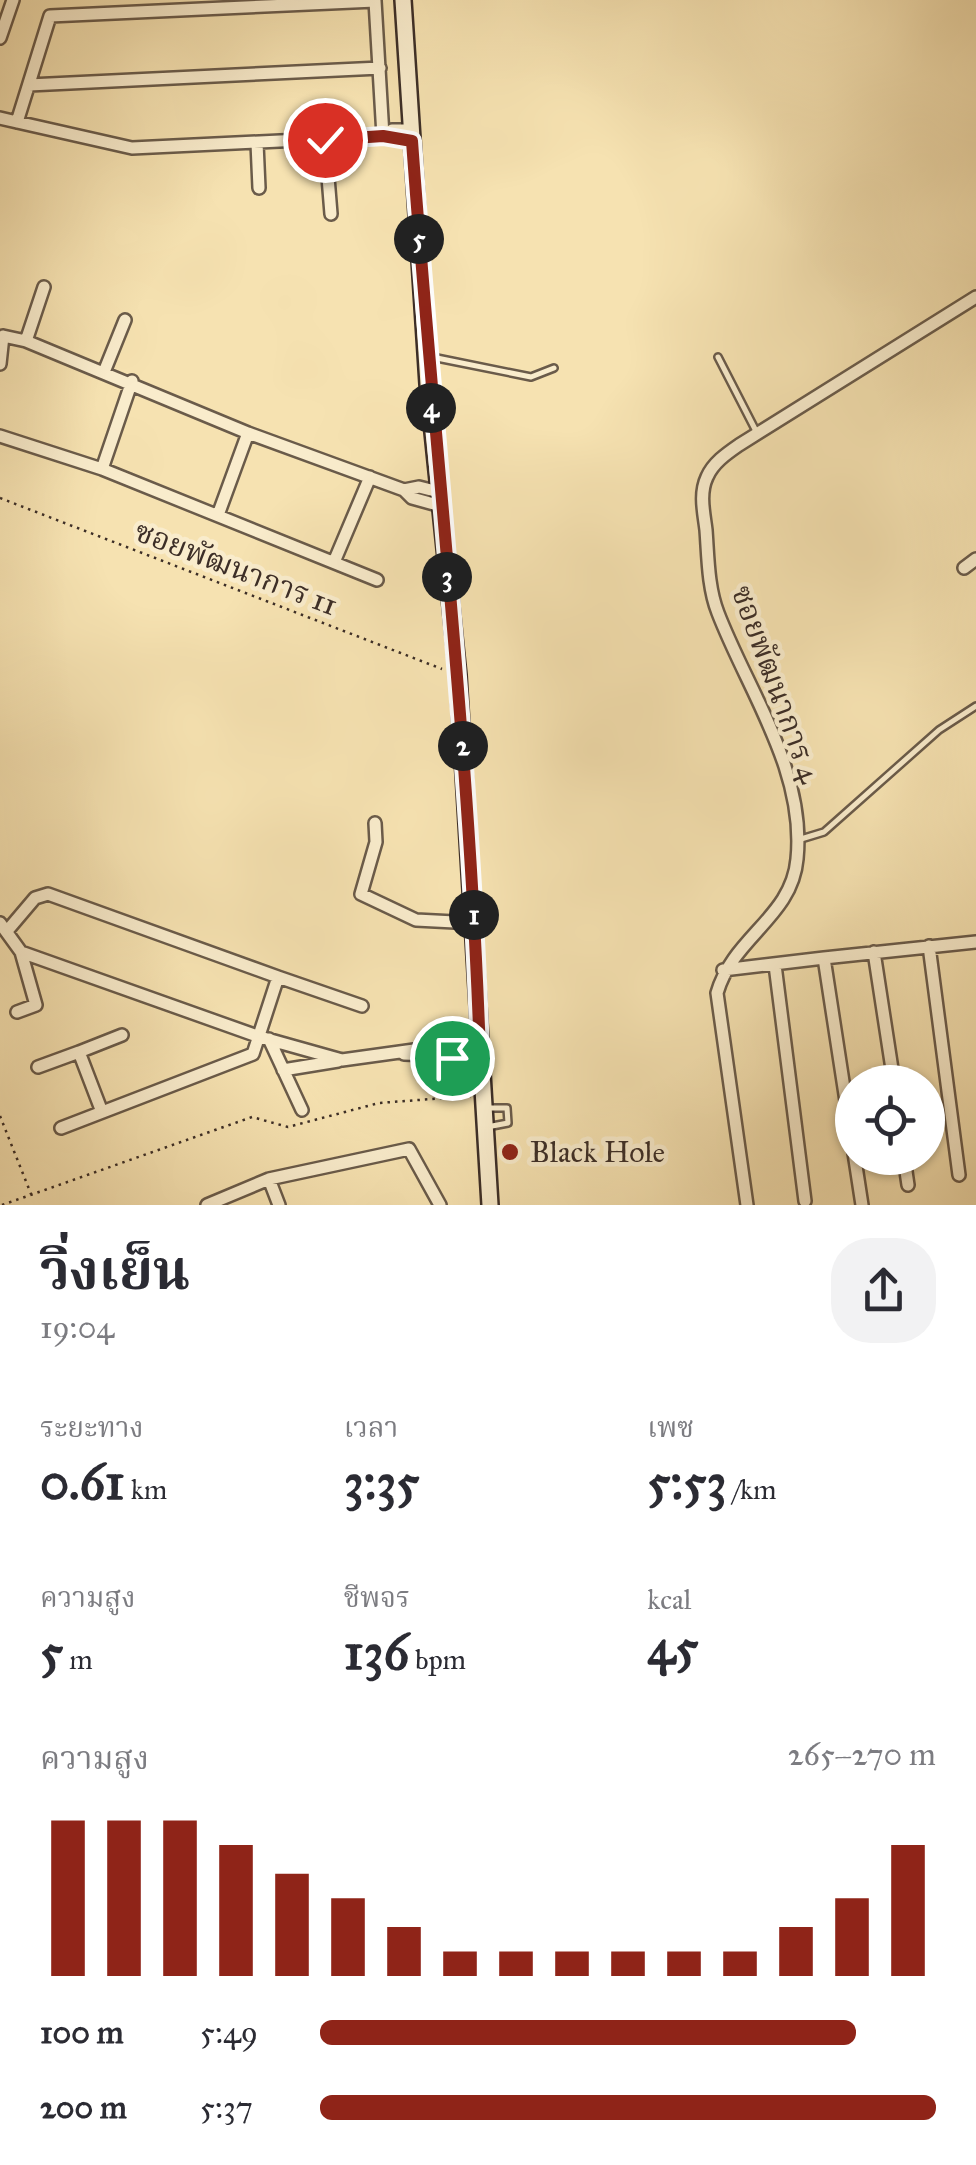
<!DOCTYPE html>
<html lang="th">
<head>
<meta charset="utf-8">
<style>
	body { margin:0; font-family:"IM FELL Great Primer","Noto Serif Thai",serif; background:#f2f2f3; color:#2b2b33; height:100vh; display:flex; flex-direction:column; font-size:38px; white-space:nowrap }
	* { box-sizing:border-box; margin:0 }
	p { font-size:32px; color:#7c7c81 }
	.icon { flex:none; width:55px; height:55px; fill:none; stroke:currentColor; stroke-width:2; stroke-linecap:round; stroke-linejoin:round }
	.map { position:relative; height:1205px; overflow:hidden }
	.drawer { display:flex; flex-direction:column; background:#fff; flex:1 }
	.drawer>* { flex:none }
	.tools { position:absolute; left:835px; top:1065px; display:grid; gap:20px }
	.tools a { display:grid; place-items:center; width:110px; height:110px; border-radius:50%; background:#fff; box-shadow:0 2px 8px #0004; font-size:50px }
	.pin { position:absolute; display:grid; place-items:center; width:85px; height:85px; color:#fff; margin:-42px; border:5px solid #fff; border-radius:50%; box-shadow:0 2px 10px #0007 }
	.km { position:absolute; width:50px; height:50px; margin:-25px; border-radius:50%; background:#222; color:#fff; font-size:28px; line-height:50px; text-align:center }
	.round { display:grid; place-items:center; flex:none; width:105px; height:105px; border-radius:40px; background:#f2f2f3 }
	.overview { display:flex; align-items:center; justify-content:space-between; height:170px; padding:0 40px }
	h1 { font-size:55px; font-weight:700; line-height:75px }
	.figures { display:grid; grid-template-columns:repeat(3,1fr); gap:15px; height:170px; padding:10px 40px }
	.figures div { display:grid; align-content:center }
	.figures b { font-size:50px; font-weight:700 }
	.figures small { font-size:28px; font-weight:400 }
	.figures p { font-size:28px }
	.chart { height:280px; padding:20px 40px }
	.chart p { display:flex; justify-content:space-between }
	.chart svg { width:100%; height:180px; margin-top:10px; stroke:#8f2418; stroke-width:6 }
	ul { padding:0 40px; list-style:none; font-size:32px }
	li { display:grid; grid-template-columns:160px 120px 1fr; align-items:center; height:75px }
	li i { height:25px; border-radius:12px; background:#8f2418 }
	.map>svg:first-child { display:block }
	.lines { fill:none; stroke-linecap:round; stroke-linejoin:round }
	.lane-casing { stroke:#6a5b4a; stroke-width:10 }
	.street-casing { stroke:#6a5b4a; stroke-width:16 }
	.secondary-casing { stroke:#3c2e27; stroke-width:20 }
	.path { stroke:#3c2e27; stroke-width:2.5; stroke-dasharray:2.5 5; stroke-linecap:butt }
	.lane { stroke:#f9eccc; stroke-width:5 }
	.street { stroke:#f9eccc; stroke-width:11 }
	.secondary { stroke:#f9eccc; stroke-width:15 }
	.route-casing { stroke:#fff; stroke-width:20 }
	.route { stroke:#8f2418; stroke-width:12 }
	.poi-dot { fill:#8f2418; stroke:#f9eccc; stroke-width:4 }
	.labels { text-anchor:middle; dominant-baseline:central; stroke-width:9; stroke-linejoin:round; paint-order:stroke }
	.street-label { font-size:30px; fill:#3c2e27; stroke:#f9eccc }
	.poi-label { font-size:30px; fill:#3c2e27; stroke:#f9eccc; text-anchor:start }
</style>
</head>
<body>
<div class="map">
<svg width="976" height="1205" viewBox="0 0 976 1205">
	<rect width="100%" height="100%" fill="#f6e2b1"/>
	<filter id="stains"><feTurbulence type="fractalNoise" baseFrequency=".002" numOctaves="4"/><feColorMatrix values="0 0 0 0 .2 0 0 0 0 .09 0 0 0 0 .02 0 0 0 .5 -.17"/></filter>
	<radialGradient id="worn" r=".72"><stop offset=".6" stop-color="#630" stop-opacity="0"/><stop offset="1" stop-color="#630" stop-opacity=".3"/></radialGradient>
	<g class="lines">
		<defs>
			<path id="lane" d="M432,357L531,377L554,368
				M718,357L757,433
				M801,839L824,832L939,730L976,706
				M487,1127L508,1123L507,1108H490"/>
			<path id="street" d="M0,38L13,0
				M29,85L380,68
				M0,118L17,122L132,148L383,136L375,1L50,16L17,122
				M411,130H392L383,136L411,141
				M325,140L331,214
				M257,143L259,188
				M26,341L44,287
				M0,364L3,336L26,341L248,433L404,490
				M104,372L125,320
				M0,436L102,469L377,580
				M102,469L132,381
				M439,492L419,487L404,490L412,498L441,506
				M218,515L248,433
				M334,562L370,477
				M964,568L976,559
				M375,823L376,842L361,894L416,920L474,923
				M0,923L21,952L260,1037L342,1060L479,1041
				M7,931L35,898L48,894L278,977L253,1054L61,1128
				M929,946L959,1175
				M874,952L894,1082
				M824,958L976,942
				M775,965L805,1201
				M723,970L824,958L862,1205
				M278,977L362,1006
				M17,1012L36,1005L21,952
				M269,1039L302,1110
				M79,1052L122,1035
				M404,1054L480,1057
				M38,1067L79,1052L102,1112
				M283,1070L338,1061
				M904,1158L908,1185
				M269,1179L279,1205
				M207,1205L269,1179L409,1149L440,1205
				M747,1205L717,993C733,937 792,917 797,859C806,771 748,691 718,613C708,588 708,557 706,530C704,513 699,494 707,477C713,463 726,454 739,445L976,297"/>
			<path id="secondary" d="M403,0L428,384L458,675L490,1205"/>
		</defs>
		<use href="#lane" class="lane-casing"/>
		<use href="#street" class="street-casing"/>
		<use href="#secondary" class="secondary-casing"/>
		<path class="path" d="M0,498L442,669
			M0,1116L31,1194
			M2,1205L252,1117L288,1127L379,1103L471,1096"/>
		<use href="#lane" class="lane"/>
		<use href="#street" class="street"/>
		<use href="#secondary" class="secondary"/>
	</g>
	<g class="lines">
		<defs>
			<path id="route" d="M325,140L383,136L412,141C434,446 470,750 480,1056L452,1058"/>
		</defs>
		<use href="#route" class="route-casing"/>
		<use href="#route" class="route"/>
	</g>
	<circle class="poi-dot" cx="510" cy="1152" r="10"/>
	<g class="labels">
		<g class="street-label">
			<text transform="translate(236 568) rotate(21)">ซอยพัฒนาการ 11</text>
			<text transform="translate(776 684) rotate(70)">ซอยพัฒนาการ 4</text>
		</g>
		<g class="poi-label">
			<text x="530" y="1152">Black Hole</text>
		</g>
	</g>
	<rect width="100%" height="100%" filter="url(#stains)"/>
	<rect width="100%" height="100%" fill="url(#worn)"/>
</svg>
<div class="tools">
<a><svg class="icon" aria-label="locate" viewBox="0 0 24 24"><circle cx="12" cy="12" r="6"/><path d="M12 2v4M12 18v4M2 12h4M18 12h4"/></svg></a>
</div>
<div class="pin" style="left:452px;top:1058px;background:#1e9e55"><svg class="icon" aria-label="arrive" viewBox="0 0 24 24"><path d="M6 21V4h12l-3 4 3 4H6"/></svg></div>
<div class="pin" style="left:325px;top:140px;background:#d93025"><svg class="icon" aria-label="check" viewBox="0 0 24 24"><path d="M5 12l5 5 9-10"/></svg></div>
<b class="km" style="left:474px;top:915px">1</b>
<b class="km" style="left:463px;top:746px">2</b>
<b class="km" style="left:447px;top:577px">3</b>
<b class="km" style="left:431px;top:408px">4</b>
<b class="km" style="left:419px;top:239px">5</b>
</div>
<section class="drawer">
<div class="overview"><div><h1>วิ่งเย็น</h1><p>19:04</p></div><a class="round"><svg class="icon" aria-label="share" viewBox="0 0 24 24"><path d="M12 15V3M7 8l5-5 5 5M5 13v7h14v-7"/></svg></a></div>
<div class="figures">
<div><p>ระยะทาง</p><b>0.61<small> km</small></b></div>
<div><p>เวลา</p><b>3:35</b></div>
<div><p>เพซ</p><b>5:53<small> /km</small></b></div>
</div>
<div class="figures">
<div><p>ความสูง</p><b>5<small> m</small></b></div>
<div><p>ชีพจร</p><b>136<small> bpm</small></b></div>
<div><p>kcal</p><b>45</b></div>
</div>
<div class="chart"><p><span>ความสูง</span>265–270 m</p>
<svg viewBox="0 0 160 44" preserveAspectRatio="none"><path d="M5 44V6M15 44V6M25 44V6M35 44V12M45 44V19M55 44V25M65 44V32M75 44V38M85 44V38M95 44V38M105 44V38M115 44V38M125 44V38M135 44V32M145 44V25M155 44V12"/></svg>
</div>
<ul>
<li><b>100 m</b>5:49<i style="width:87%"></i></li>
<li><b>200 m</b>5:37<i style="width:100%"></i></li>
</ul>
</section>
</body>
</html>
